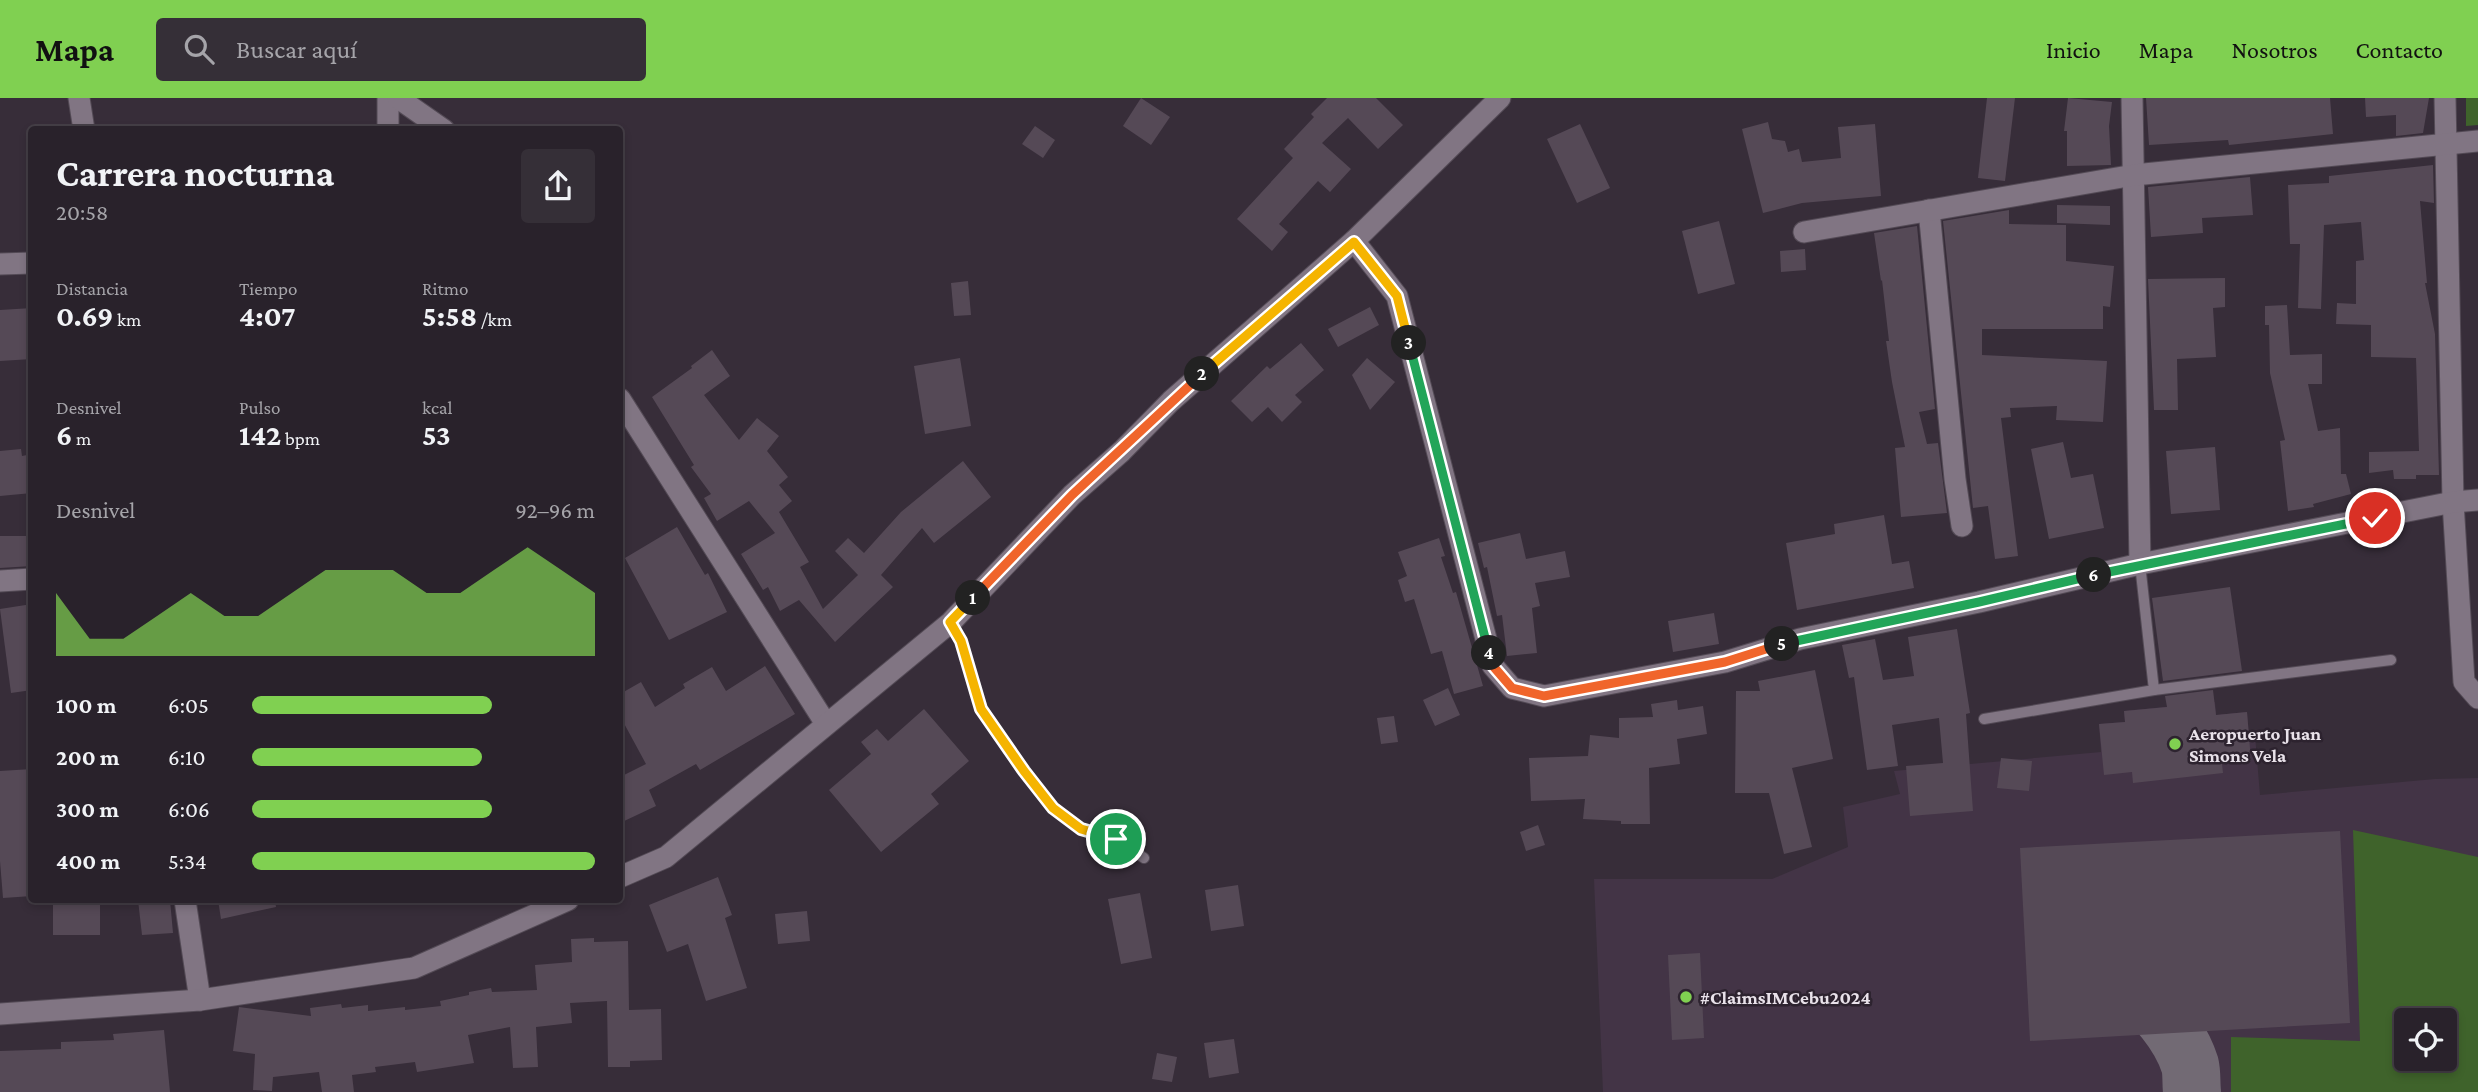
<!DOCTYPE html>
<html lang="es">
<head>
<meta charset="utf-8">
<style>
	:root { --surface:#29222b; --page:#352f37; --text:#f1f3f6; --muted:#a5a4a9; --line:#453f47; --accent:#80d051 }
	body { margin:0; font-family:"Crimson Pro",serif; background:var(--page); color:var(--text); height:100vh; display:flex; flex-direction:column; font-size:26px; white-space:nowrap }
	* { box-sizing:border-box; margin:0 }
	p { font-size:23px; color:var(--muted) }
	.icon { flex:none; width:38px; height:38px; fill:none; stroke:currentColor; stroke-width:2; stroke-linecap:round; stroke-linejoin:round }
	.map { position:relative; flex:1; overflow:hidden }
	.sheet { position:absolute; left:28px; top:28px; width:595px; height:777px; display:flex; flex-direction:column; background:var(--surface); border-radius:7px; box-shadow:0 4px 10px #0003,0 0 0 2px var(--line) }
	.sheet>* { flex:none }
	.tools { position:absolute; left:2394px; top:910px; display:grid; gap:14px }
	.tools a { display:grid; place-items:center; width:63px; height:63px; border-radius:7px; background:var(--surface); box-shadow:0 4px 10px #0003,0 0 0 2px var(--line); font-size:35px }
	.pin { position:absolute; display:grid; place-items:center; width:60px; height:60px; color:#fff; margin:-30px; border:4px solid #fff; border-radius:50%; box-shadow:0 2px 7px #0007 }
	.km { position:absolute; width:35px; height:35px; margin:-18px; border-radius:50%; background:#222; color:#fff; font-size:19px; line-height:35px; text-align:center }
	.round { display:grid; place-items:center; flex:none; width:74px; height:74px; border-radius:7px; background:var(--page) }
	.overview { display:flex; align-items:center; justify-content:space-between; height:119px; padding:0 28px }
	h1 { font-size:38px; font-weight:700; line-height:52px }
	.stats { display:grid; grid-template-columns:repeat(3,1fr); gap:10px; height:119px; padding:7px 28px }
	.stats div { display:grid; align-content:center }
	.stats b { font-size:30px; font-weight:700 }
	.stats small { font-size:19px; font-weight:400 }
	.stats p { font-size:19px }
	.chart { height:196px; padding:14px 28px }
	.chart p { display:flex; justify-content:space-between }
	.chart svg { width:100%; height:126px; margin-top:7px; fill:var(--accent); opacity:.7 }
	ul { padding:0 28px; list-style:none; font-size:23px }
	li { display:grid; grid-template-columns:112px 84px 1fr; align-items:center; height:52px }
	li i { height:18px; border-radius:9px; background:var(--accent) }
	header { display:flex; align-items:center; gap:42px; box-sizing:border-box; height:98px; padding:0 35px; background:var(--accent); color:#111 }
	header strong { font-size:33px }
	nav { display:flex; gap:38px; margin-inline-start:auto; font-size:24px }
	.search { width:490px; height:63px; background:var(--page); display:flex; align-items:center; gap:18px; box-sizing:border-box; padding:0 24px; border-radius:7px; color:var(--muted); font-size:26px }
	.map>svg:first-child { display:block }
	.built { fill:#433446; fill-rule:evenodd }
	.green { fill:#3f632b; fill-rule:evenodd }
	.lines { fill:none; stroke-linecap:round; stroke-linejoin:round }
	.taxiway { stroke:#726a74; stroke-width:58 }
	.building { fill:#554956 }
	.service-casing { stroke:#534a55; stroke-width:12 }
	.minor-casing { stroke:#534a55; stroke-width:23 }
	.service { stroke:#817583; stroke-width:10 }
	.minor { stroke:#817583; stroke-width:21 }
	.split-1-casing { stroke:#fff; stroke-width:14 }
	.split-2-casing { stroke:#fff; stroke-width:14 }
	.split-3-casing { stroke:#fff; stroke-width:14 }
	.split-4-casing { stroke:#fff; stroke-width:14 }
	.split-5-casing { stroke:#fff; stroke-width:14 }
	.split-6-casing { stroke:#fff; stroke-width:14 }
	.split-7-casing { stroke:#fff; stroke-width:14 }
	.split-1 { stroke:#f5b400; stroke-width:9 }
	.split-2 { stroke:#f0652b; stroke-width:9 }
	.split-3 { stroke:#f5b400; stroke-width:9 }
	.split-4 { stroke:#22a559; stroke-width:9 }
	.split-5 { stroke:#f0652b; stroke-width:9 }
	.split-6 { stroke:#22a559; stroke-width:9 }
	.split-7 { stroke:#22a559; stroke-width:9 }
	.poi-dot { fill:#80d051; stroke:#2d232f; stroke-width:2.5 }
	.labels { text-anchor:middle; stroke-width:5; stroke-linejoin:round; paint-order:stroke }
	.poi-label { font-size:19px; font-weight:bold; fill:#e9e2ea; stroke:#2d232f; text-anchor:start }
</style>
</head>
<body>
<header>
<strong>Mapa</strong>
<div class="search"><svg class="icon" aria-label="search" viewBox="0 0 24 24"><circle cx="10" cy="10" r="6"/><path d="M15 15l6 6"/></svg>Buscar aquí</div>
<nav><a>Inicio</a><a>Mapa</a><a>Nosotros</a><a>Contacto</a></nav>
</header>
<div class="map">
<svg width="2478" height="994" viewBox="0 0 2478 994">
	<rect width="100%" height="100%" fill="#372d39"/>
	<path class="built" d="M2215 604 2216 617 2247 614 2249 637H2255L2260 697 2435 681 2478 680V994H1603L1594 781H1772L1848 749 1843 709 1900 696 1894 673 2101 654 2099 626 2125 624 2124 613ZM2406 922H2445V961H2406Z"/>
	<g class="green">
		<polygon points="2466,0 2478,0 2478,27 2466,28"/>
		<path d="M2353 732 2478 759V994H2231V939L2360 943ZM2406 922H2445V961H2406Z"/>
	</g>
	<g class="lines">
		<path class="taxiway" d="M2120 875C2147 902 2178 929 2190 967 2192 975 2191 985 2192 994"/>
	</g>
	<g class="building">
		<polygon points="1141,0 1170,19 1151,47 1123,28"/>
		<polygon points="1327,0 1376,0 1403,27 1378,51 1348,20 1322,45 1351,71 1330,94 1318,83 1279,126 1288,134 1272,153 1237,121 1293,60 1284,51 1314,19 1311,16"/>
		<polygon points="1987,0 2015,0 2005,83 1978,80"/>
		<polygon points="2068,0 2112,4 2109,28 2111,67 2067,68 2067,33 2064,33"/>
		<polygon points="2146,0 2330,0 2333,36 2229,47 2228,42 2149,47"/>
		<polygon points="2365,0 2429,0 2423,35 2396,38 2396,17 2366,19"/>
		<polygon points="1768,24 1772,41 1785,43 1788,54 1799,51 1802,64 1841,60 1838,29 1875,26 1881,98 1802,105 1763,115 1742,31"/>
		<polygon points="1580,26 1610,90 1577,105 1547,41"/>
		<polygon points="1035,28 1055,42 1043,60 1022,46"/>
		<polygon points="2433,67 2434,105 2420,103 2427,185 2425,185 2435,236 2439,377 2416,377 2416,381 2394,381 2393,372 2369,375 2369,354 2419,353 2416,260 2371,259 2371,227 2336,226 2337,205 2356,206 2356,163 2364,162 2361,124 2324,127 2321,211 2298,210 2300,146 2290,146 2288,87 2329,85 2329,78"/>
		<polygon points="2250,79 2253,117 2202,120 2203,135 2151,139 2148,89"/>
		<polygon points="2057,107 2110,108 2110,127 2057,125"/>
		<polygon points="2009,112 2009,126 2066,127 2066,163 2114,168 2110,209 2103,208 2103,231 1982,231 1982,257 2107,263 2103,324 2056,322 2057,308 2010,310 2011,319 2001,320 2018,458 1995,461 1988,408 1973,410 1943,123"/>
		<polygon points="1719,123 1735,186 1698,196 1682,133"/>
		<polygon points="1917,128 1935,311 1919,314 1927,346 1938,345 1947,415 1901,419 1895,350 1905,349 1892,284 1886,243 1889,243 1882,182 1881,183 1874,135"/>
		<polygon points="1805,151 1806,172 1781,174 1780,153"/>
		<polygon points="2225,180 2225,209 2213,210 2216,259 2177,261 2178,312 2154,312 2148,181"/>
		<polygon points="968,183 971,217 954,218 951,185"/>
		<polygon points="2287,207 2290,257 2322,256 2322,286 2308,286 2318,333 2340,330 2341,376 2346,376 2351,396 2313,406 2314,409 2288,413 2280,343 2285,342 2270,275 2269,227 2265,227 2265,208"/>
		<polygon points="1370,209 1379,227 1338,249 1328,231"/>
		<polygon points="32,210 32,261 0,263 0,212"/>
		<polygon points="1301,245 1324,272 1295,297 1302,304 1282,324 1268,309 1252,324 1231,303 1267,268 1270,271"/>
		<polygon points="712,252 730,278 704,297 739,342 757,320 779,338 767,353 788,379 779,387 792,403 779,414 809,464 800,469 823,511 858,477 835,453 848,440 864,455 901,414 963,363 991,399 934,445 922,430 881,477 893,489 835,544 799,502 780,513 768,489 763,492 741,456 775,435 749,403 717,423 704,400 711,396 691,369 694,367 652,299 692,270 691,268"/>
		<polygon points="960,260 971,328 925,336 914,268"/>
		<polygon points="1367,260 1395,284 1370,312 1352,277"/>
		<polygon points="2063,344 2071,380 2093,376 2104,430 2049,441 2031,351"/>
		<polygon points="2215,349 2220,412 2171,416 2166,353"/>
		<polygon points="21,351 22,358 32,356 32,395 0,398 0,353"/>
		<polygon points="1884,417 1892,466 1909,463 1914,490 1797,512 1786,445 1835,436 1834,426"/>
		<polygon points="677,429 705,477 708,475 727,514 669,542 625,460"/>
		<polygon points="1520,435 1526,461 1565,453 1570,479 1535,485 1540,508 1532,510 1537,555 1507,558 1502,517 1497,518 1487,469 1484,470 1478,445"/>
		<polygon points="0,438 32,438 32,468 0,470"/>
		<polygon points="1439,440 1445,458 1441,459 1453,495 1456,494 1483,588 1454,596 1442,553 1431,556 1414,501 1405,504 1398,482 1407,478 1398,454"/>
		<polygon points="2230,489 2242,573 2163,583 2152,500"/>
		<polygon points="32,506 32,592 11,595 0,511"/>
		<polygon points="1714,515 1719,546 1673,554 1668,523"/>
		<polygon points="1957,531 1970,615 1966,616 1973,713 1910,718 1906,668 1943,665 1939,620 1892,627 1898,668 1867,672 1854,579 1849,580 1842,547 1875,541 1883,582 1914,578 1908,539"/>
		<polygon points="765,568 795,616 700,672 696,666 649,692 656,708 620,725 620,679 646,666 620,618 620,596 641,584 655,609 685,590 683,586 712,569 726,593"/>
		<polygon points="1815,572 1833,661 1792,670 1812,749 1784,756 1769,695 1735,695 1736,593 1760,593 1758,583"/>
		<polygon points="1448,590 1460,617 1435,628 1423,602"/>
		<polygon points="2213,592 2216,617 2247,614 2251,663 2222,666 2223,675 2133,685 2132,674 2104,677 2099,626 2125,624 2124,613 2167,609 2165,598"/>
		<polygon points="1677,602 1678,612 1703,608 1707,636 1677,641 1680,666 1649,670 1650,726 1621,726 1621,723 1583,721 1585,701 1531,703 1529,660 1588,658 1590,637 1619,640 1619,620 1653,619 1651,606"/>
		<polygon points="924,611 969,663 931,696 939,706 881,754 829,692 871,656 861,644 877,631 888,643"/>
		<polygon points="1394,618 1398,644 1381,646 1377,620"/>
		<polygon points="2001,660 2032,663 2029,693 1997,690"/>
		<polygon points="32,671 32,798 3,800 0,763 0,673"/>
		<polygon points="1538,727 1545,747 1526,753 1520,734"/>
		<polygon points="2340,733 2350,925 2030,943 2020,750"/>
		<polygon points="718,779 732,817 725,820 747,890 706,903 688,846 667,854 649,807"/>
		<polygon points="1238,787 1244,828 1211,833 1205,792"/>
		<polygon points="1140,795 1152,860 1121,866 1108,801"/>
		<rect x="53" y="802" width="47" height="35"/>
		<polygon points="138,802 170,802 173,835 142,837"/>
		<polygon points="218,802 275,802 276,809 221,821"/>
		<polygon points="807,813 810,843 778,846 775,816"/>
		<polygon points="594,840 594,844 628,843 629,912 661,911 662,962 630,963 630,969 608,969 607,903 570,905 572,925 536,929 538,969 513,970 510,929 468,937 474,965 417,974 415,964 375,969 376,974 352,977 354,994 322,994 319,974 273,979 272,993 253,992 255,956 233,953 239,909 311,918 310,910 341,906 342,910 368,907 368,913 405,909 405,912 441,908 440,903 469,897 469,894 491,890 492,894 537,892 535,867 572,864 571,841"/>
		<polygon points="1700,855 1704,940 1672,942 1668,857"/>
		<polygon points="164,932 170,994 0,994 0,953 61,951 61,944 114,942 113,936"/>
		<polygon points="1234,941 1239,975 1209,980 1204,945"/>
		<polygon points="1157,955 1177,959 1172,984 1152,981"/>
	</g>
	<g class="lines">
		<defs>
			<g id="service">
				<polyline points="951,524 961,543 981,611 1024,673 1053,710 1081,731 1116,741 1144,760"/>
				<polyline points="2154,592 2391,562"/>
				<polyline points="1984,621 2154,592 2140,466"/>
			</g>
			<g id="minor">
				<polyline points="79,0 84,32"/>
				<polyline points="388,0 388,32"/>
				<polyline points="398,0 444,32"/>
				<polyline points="2132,0 2140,466"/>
				<polyline points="2445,0 2453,404 2464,584 2478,600"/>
				<polyline points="1929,112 1955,381 1962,428"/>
				<polyline points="1804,134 2134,77 2478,43"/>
				<polyline points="1354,143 1397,198 1493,568 1512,590 1544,598 1725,564 1800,541 1979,504 2140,466 2453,404 2478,402"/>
				<polyline points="0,166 32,165"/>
				<polyline points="620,301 826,626"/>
				<polyline points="0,483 32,481"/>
				<polyline points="620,779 666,759 951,524 1072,397 1122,353 1171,303 1354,143 1500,0"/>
				<polyline points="185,802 200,902"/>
				<polyline points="0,916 200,902 414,870 568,802"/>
			</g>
		</defs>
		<use href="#service" class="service-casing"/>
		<use href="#minor" class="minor-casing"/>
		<use href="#service" class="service"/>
		<use href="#minor" class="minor"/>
	</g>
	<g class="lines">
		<defs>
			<polyline id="split-1" points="973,500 950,524 961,543 981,611 1024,673 1053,710 1081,731 1116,741"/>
			<polyline id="split-2" points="973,500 1072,397 1202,276"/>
			<polyline id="split-3" points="1202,276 1354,144 1397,198 1409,245"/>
			<polyline id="split-4" points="1409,245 1489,555"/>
			<polyline id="split-5" points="1489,555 1493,568 1512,590 1544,598 1725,564 1782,546"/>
			<polyline id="split-6" points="1782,546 1979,504 2094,477"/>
			<polyline id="split-7" points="2094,477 2375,420"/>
		</defs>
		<use href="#split-1" class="split-1-casing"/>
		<use href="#split-2" class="split-2-casing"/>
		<use href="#split-3" class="split-3-casing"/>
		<use href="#split-4" class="split-4-casing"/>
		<use href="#split-5" class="split-5-casing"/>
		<use href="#split-6" class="split-6-casing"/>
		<use href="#split-7" class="split-7-casing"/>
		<use href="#split-1" class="split-1"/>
		<use href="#split-2" class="split-2"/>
		<use href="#split-3" class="split-3"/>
		<use href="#split-4" class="split-4"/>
		<use href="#split-5" class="split-5"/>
		<use href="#split-6" class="split-6"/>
		<use href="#split-7" class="split-7"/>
	</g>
	<g class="poi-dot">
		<circle cx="2175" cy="646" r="7"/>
		<circle cx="1686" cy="899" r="7"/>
	</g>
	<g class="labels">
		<g class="poi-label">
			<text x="2189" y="642">Aeropuerto Juan<tspan x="2189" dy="22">Simons Vela</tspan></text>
			<text x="1700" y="906">#ClaimsIMCebu2024</text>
		</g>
	</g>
</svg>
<div class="tools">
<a><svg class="icon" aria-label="locate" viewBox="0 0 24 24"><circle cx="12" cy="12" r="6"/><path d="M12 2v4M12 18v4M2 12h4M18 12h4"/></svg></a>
</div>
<div class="pin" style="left:1116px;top:741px;background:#1e9e55"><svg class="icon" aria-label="arrive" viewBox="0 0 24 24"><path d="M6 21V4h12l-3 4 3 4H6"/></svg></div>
<div class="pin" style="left:2375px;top:420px;background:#d93025"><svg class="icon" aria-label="check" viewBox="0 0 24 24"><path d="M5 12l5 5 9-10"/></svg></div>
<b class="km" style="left:973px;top:500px">1</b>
<b class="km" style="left:1202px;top:276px">2</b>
<b class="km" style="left:1409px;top:245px">3</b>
<b class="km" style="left:1489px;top:555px">4</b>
<b class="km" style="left:1782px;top:546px">5</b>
<b class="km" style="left:2094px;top:477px">6</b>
<section class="sheet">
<div class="overview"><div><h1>Carrera nocturna</h1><p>20:58</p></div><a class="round"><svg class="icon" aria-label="share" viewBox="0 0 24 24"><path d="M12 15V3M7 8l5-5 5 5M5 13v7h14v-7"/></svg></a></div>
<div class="stats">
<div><p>Distancia</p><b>0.69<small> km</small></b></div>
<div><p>Tiempo</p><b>4:07</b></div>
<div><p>Ritmo</p><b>5:58<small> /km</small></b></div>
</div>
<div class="stats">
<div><p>Desnivel</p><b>6<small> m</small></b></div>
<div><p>Pulso</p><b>142<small> bpm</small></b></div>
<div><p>kcal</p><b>53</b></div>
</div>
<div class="chart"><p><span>Desnivel</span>92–96 m</p>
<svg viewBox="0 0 160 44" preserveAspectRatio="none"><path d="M0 44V22L10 38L20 38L30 30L40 22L50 30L60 30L70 22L80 14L90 14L100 14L110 22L120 22L130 14L140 6L150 14L160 22V44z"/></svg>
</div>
<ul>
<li><b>100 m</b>6:05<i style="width:70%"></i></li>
<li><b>200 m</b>6:10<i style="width:67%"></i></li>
<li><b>300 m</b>6:06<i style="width:70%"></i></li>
<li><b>400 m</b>5:34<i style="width:100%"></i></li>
</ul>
</section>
</div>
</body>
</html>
